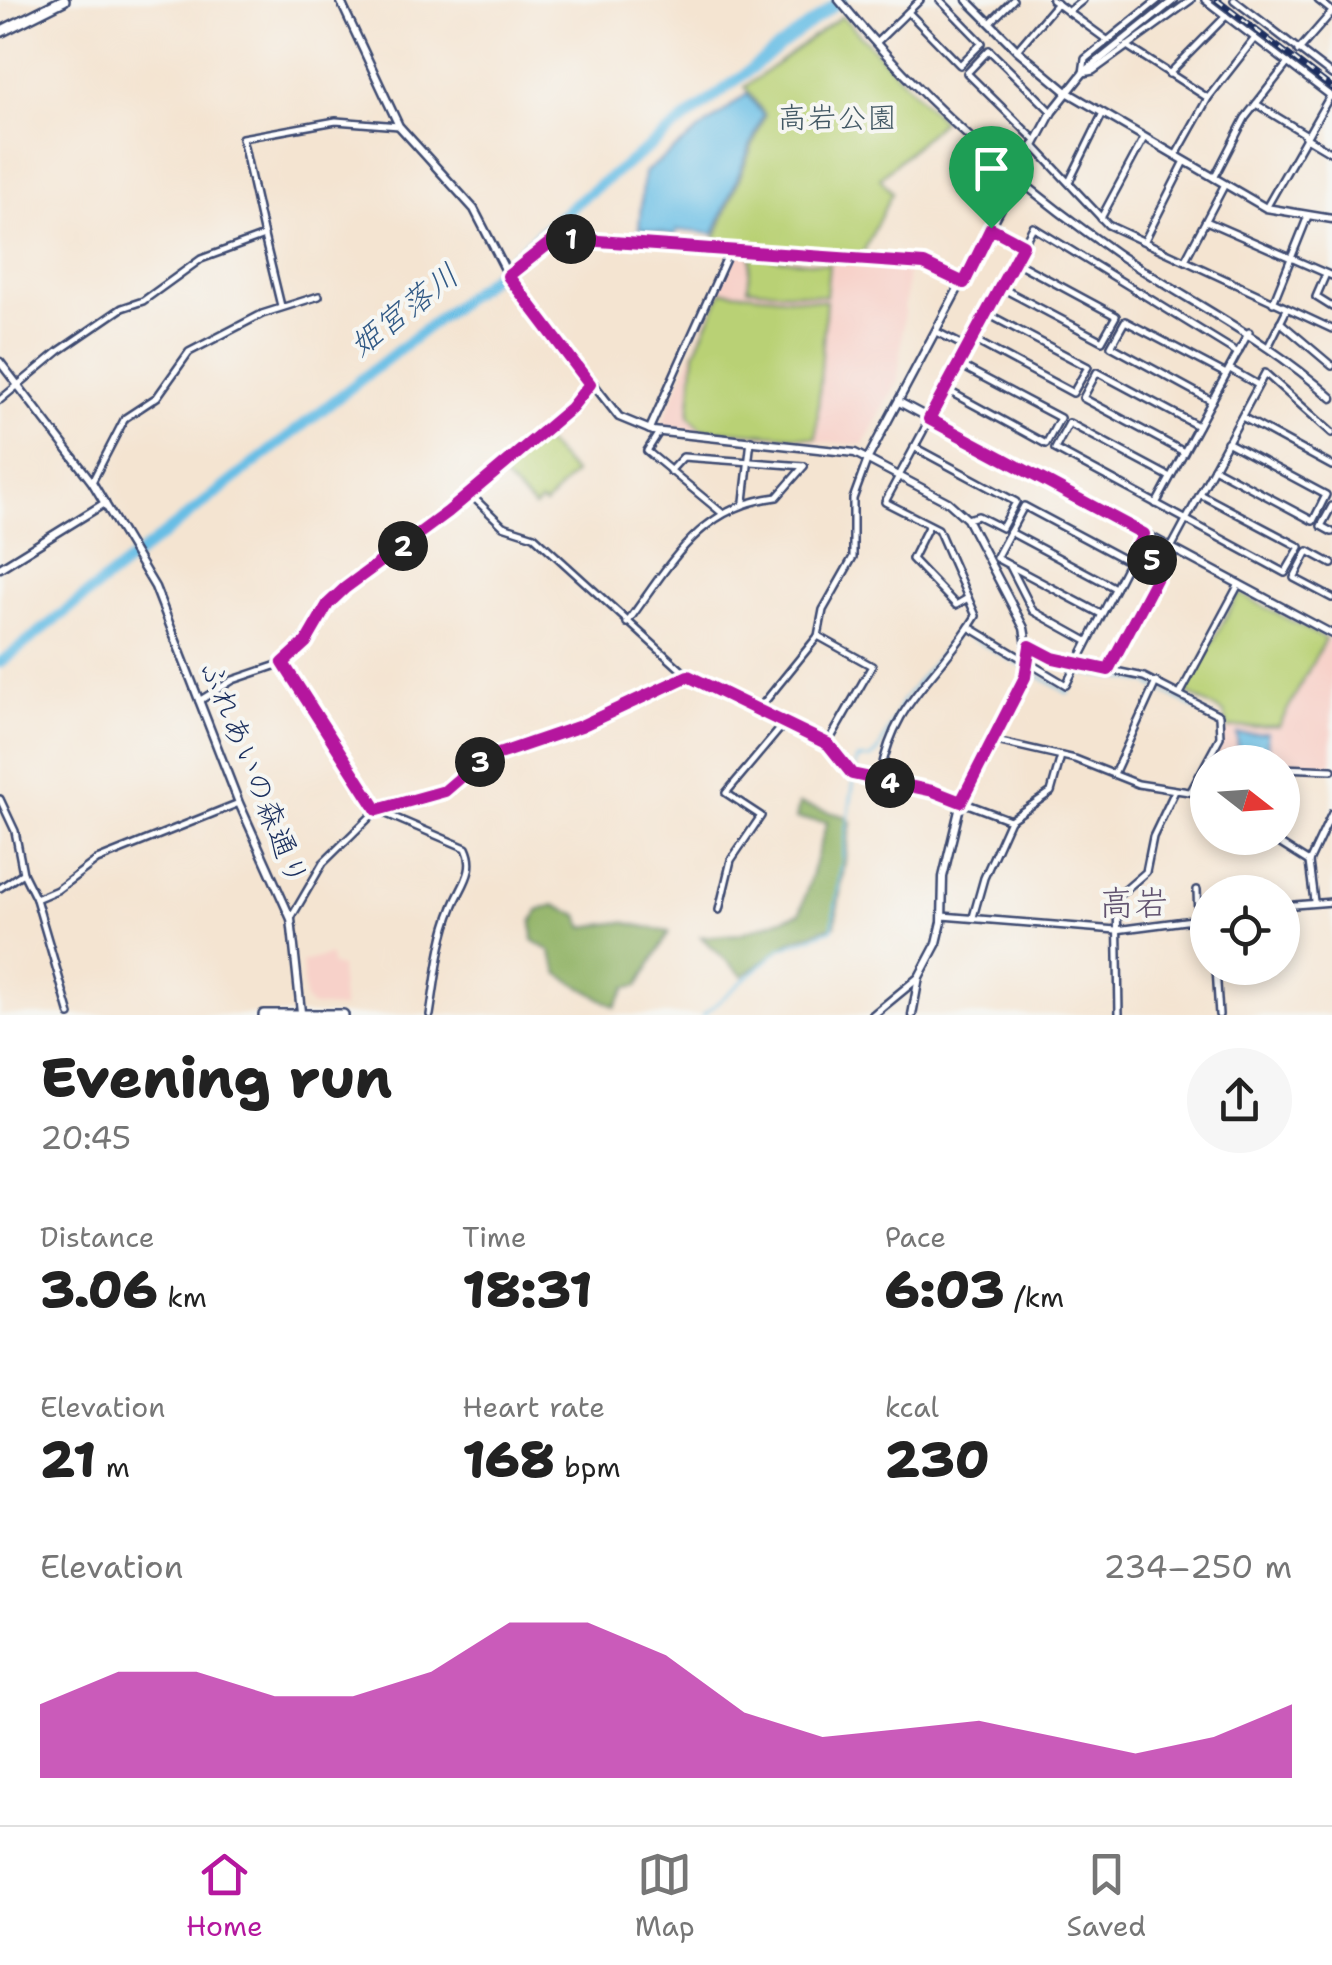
<!DOCTYPE html>
<html lang="en">
<head>
<meta charset="utf-8">
<style>
	:root { --surface:#fff; --page:#f6f6f6; --text:#222; --muted:#767676; --line:#e0e0e0; --accent:#b5179e }
	body { margin:0; font-family:"Shantell Sans","Klee One",sans-serif; background:var(--page); color:var(--text); height:100vh; display:flex; flex-direction:column; font-size:38px; white-space:nowrap }
	* { box-sizing:border-box; margin:0 }
	p { font-size:32px; color:var(--muted) }
	.icon { flex:none; width:55px; height:55px; fill:none; stroke:currentColor; stroke-width:2; stroke-linecap:round; stroke-linejoin:round }
	.map { position:relative; height:1015px; overflow:hidden }
	.side { display:flex; flex-direction:column; background:var(--surface); flex:1 }
	.side>* { flex:none }
	.needle { width:65px; rotate:107deg }
	.buttons { position:absolute; left:1190px; top:745px; display:grid; gap:20px }
	.buttons a { display:grid; place-items:center; width:110px; height:110px; border-radius:50%; background:var(--surface); box-shadow:0 5px 15px #0003; font-size:50px }
	.pin { position:absolute; display:grid; place-items:center; width:85px; height:85px; color:#fff; margin:-102px -42px; border-radius:50% 50% 50% 0; rotate:-45deg; box-shadow:0 0 10px #0007 }
	.pin .icon { rotate:45deg }
	.km { position:absolute; width:50px; height:50px; margin:-25px; border-radius:50%; background:#222; color:#fff; font-size:28px; line-height:50px; text-align:center }
	.round { display:grid; place-items:center; flex:none; width:105px; height:105px; border-radius:52px; background:var(--page) }
	.headline { display:flex; align-items:center; justify-content:space-between; height:170px; padding:0 40px }
	h1 { font-size:55px; font-weight:800; line-height:75px }
	.figures { display:grid; grid-template-columns:repeat(3,1fr); gap:15px; height:170px; padding:10px 40px }
	.figures div { display:grid; align-content:center }
	.figures b { font-size:50px; font-weight:800 }
	.figures small { font-size:28px; font-weight:400 }
	.figures p { font-size:28px }
	.chart { height:280px; padding:20px 40px }
	.chart p { display:flex; justify-content:space-between }
	.chart svg { width:100%; height:180px; margin-top:10px; fill:var(--accent); opacity:.7 }
	.tabs { display:flex; justify-content:space-around; align-items:center; height:140px; border-top:2px solid var(--line); background:var(--surface); font-size:28px; color:var(--muted) }
	.tabs a { display:grid; justify-items:center; gap:5px }
	.tabs .selected { color:var(--accent) }
	.map>svg:first-child { display:block }
	.built { fill:#f7d1c9 }
	.green { fill:#b9d175; stroke:#6a806a; stroke-width:2.5 }
	.forest { fill:#92b366; stroke:#567162; stroke-width:2.5 }
	.water { fill:#68bee5; stroke:#4276a2; stroke-width:2.5 }
	.lines { fill:none; stroke-linecap:round; stroke-linejoin:round }
	.stream { stroke:#68bee5; stroke-width:2.5 }
	.river { stroke:#68bee5; stroke-width:11 }
	.minor-casing { stroke:#3c4a6f; stroke-width:10 }
	.tertiary-casing { stroke:#3c4a6f; stroke-width:11 }
	.primary-casing { stroke:#3c4a6f; stroke-width:14 }
	.minor { stroke:#fff; stroke-width:5 }
	.tertiary { stroke:#fff; stroke-width:6 }
	.primary { stroke:#fff; stroke-width:9 }
	.rail-casing { stroke:#1b2f5e; stroke-width:6 }
	.rail { stroke:#f6f6f2; stroke-width:2.5; stroke-dasharray:8; stroke-linecap:butt }
	.route-casing { stroke:#fff; stroke-width:20 }
	.route { stroke:#b5179e; stroke-width:12 }
	.labels { text-anchor:middle; stroke-width:8; stroke-linejoin:round; paint-order:stroke }
	.park-label { font-size:30px; fill:#425864; stroke:#f6f6f2 }
	.street-label { font-size:30px; fill:#1b2f5e; stroke:#f6f6f2 }
	.water-label { font-size:32px; font-style:italic; fill:#325a86; stroke:#f6f6f2 }
	.quarter-label { font-size:35px; fill:#625470; stroke:#f6f6f2 }
</style>
</head>
<body>
<div class="map">
<svg width="1332" height="1015" viewBox="0 0 1332 1015">
	<rect width="100%" height="100%" fill="#f6f6f2"/>
	<filter id="ink" filterUnits="userSpaceOnUse"><feTurbulence type="fractalNoise" baseFrequency=".01" numOctaves="2"/><feDisplacementMap in="SourceGraphic" scale="20" xChannelSelector="R" yChannelSelector="G"/><feConvolveMatrix kernelMatrix="1 2 1 2 8 2 1 2 1" color-interpolation-filters="sRGB"/></filter>
	<filter id="wash" filterUnits="userSpaceOnUse"><feTurbulence type="fractalNoise" baseFrequency=".0048" numOctaves="4" result="noise"/><feDisplacementMap in="SourceGraphic" scale="40" xChannelSelector="R" yChannelSelector="G"/><feGaussianBlur stdDeviation="2.25" result="paint"/><feColorMatrix in="noise" values="0 0 0 0 0 0 0 0 0 0 0 0 0 0 0 0 0 1.4 0 .05"/><feComposite in="paint" operator="in"/></filter>
	<g filter="url(#wash)">
		<rect width="100%" height="100%" fill="#f4e4d1"/>
		<g class="built">
			<polygon points="735,253 908,267 898,381 863,445 660,428"/>
			<polygon points="1239,592 1332,642 1332,765 1291,766 1215,754 1228,728 1224,714 1184,691"/>
			<polygon points="330,955 332,966 340,967 342,1008 310,1006 305,999 302,962"/>
		</g>
		<g class="green">
			<polygon points="842,16 942,121 880,178 892,193 862,255 713,244 765,115 745,87"/>
			<polygon points="751,256 829,264 826,296 748,288"/>
			<polygon points="722,291 826,301 816,438 701,429 689,416 695,352"/>
			<polygon points="538,436 574,473 545,505 541,502 535,508 496,471"/>
			<polygon points="1239,593 1325,639 1279,726 1228,728 1224,713 1185,692"/>
		</g>
		<g class="forest">
			<polygon points="799,804 844,816 851,822 835,925 793,940 743,976 701,937 739,934 800,913 827,822 796,819"/>
			<polygon points="554,905 579,916 583,927 623,922 669,932 638,986 626,988 615,1007 559,974 550,951 533,940 532,922 538,911"/>
		</g>
		<g class="water">
			<polygon points="747,94 763,115 714,234 677,230 675,235 639,228 644,173"/>
			<polygon points="1267,733 1268,754 1238,755 1237,734"/>
		</g>
		<g class="lines">
			<g class="stream">
				<polyline points="1031,671 1068,693 1077,672 1146,682 1214,719"/>
				<polyline points="703,1015 780,949 832,929 857,759 871,758 878,752 903,700 959,631 1024,667"/>
			</g>
			<polyline class="river" points="0,663 489,279 576,203 841,0"/>
		</g>
	</g>
	<g filter="url(#ink)">
		<g class="lines">
			<defs>
				<g id="minor">
					<polyline points="1052,0 1107,40"/>
					<polyline points="1158,0 1085,59 1083,73 1093,71 1191,0"/>
					<polyline points="1205,0 1332,97"/>
					<polyline points="1234,0 1332,75"/>
					<polyline points="1318,0 1332,11"/>
					<polyline points="908,12 960,65 982,43 940,0"/>
					<polyline points="1068,12 1083,0"/>
					<polyline points="990,23 1013,0"/>
					<polyline points="876,43 920,0"/>
					<polyline points="1127,46 1208,98"/>
					<polyline points="1017,50 1057,3"/>
					<polyline points="1298,51 1332,12"/>
					<polyline points="1169,74 1226,16"/>
					<polyline points="1256,104 1307,135"/>
					<polyline points="1305,137 1332,153"/>
					<polyline points="1035,140 967,73 989,50 1052,112"/>
					<polyline points="1033,145 1108,225 1332,329"/>
					<polyline points="1176,155 1208,98 1255,38"/>
					<polyline points="1214,178 1245,118 1288,63"/>
					<polyline points="1069,182 1103,113"/>
					<polyline points="1266,208 1330,96"/>
					<polyline points="1101,218 1144,138"/>
					<polyline points="1206,221 1332,276"/>
					<polyline points="991,228 1023,245"/>
					<polyline points="264,236 281,306"/>
					<polyline points="1145,240 1185,161"/>
					<polyline points="1185,260 1225,184"/>
					<polyline points="1326,274 1316,297 1332,307"/>
					<polyline points="508,275 556,238 924,264 962,282"/>
					<polyline points="1000,287 1102,341 1116,316 1014,261"/>
					<polyline points="1273,303 1308,216"/>
					<polyline points="1280,322 1332,366"/>
					<polyline points="937,332 968,348"/>
					<polyline points="972,339 1073,393 1088,367 986,313"/>
					<polyline points="1269,345 1287,309"/>
					<polyline points="1230,369 1258,385"/>
					<polyline points="945,389 1046,444 1060,418 960,365"/>
					<polyline points="0,400 59,351 122,308 143,301 201,259 264,236 242,138 336,121 399,126"/>
					<polyline points="1212,401 1111,346 1125,321 1226,374"/>
					<polyline points="1242,417 1332,466"/>
					<polyline points="649,430 730,250"/>
					<polyline points="659,432 647,451 722,513"/>
					<polyline points="914,447 1016,502 1002,528 978,516 967,519"/>
					<polyline points="1184,452 1083,398 1097,372 1198,426"/>
					<polyline points="1214,468 1313,521 1326,495 1227,442"/>
					<polyline points="670,471 683,457 804,466"/>
					<polyline points="1170,477 1069,423 1055,449 1285,573 1300,547 1200,494"/>
					<polyline points="92,482 125,418 157,397 189,352 262,314 319,296"/>
					<polyline points="469,493 503,526 534,536 688,676 828,743 853,774 933,791 1010,820"/>
					<polyline points="744,501 751,440"/>
					<polyline points="1156,504 1249,332"/>
					<polyline points="1332,506 1321,526 1332,532"/>
					<polyline points="929,525 912,559 956,605 968,598"/>
					<polyline points="1010,532 1115,588"/>
					<polyline points="1143,534 1066,685 969,627 976,616 938,529 885,502 1033,227 1238,353"/>
					<polyline points="1171,548 1265,373 1332,433"/>
					<polyline points="1332,564 1308,551 1294,578 1332,598"/>
					<polyline points="1010,566 1033,611 1087,641"/>
					<polyline points="1101,614 996,558 1024,506 1129,562"/>
					<path d="M627 623C670 565 699 506 777 497L804 466"/>
					<polyline points="818,636 872,666 828,743"/>
					<polyline points="1030,645 1053,658 1144,677 1219,715 1220,737 1191,791"/>
					<path d="M283 663 377 810 466 848C477 871 461 886 453 907 439 941 436 979 430 1015"/>
					<polyline points="1108,670 1163,566 1135,550"/>
					<polyline points="1180,694 1239,584"/>
					<polyline points="199,701 233,680 283,663 345,588 447,512 571,407 590,384"/>
					<polyline points="758,710 818,636 823,610 853,557 853,499 868,458"/>
					<polyline points="992,740 1075,759 1138,784 1208,795"/>
					<polyline points="1208,760 1244,762"/>
					<polyline points="1282,768 1332,770"/>
					<polyline points="1114,774 1156,682"/>
					<path d="M879 781C893 703 928 687 969 627"/>
					<polyline points="0,799 15,831 23,873 36,899 70,1015"/>
					<polyline points="1271,838 1309,862"/>
					<polyline points="0,888 23,873"/>
					<polyline points="1197,890 1198,919"/>
					<polyline points="36,899 57,890 97,860 239,803"/>
					<polyline points="1314,901 1309,862 1332,813"/>
					<polyline points="1282,906 1332,902"/>
					<polyline points="719,910 731,860 761,816 726,793 784,724"/>
					<polyline points="942,916 1116,930 1208,918"/>
					<polyline points="973,917 984,878 1010,820 1051,792 1061,756"/>
					<polyline points="291,918 323,863 377,810 445,791 481,761 581,726 688,676"/>
					<polyline points="1216,968 1219,1015"/>
					<polyline points="1119,1015 1117,897 1146,872 1153,837 1175,791"/>
				</g>
				<g id="tertiary">
					<polyline points="340,0 399,126 474,209 508,275 619,417 653,431 855,453 948,502 967,519 1024,628 1030,662 961,802 943,877 942,922 937,943 919,977 912,1015"/>
					<path d="M839 0C917 96 1014 182 1116 253 1189 302 1266 338 1332 398"/>
					<polyline points="967,0 1017,50 1067,92 1266,208 1332,219"/>
					<polyline points="0,362 92,482 155,587 239,803 291,919 301,1012"/>
					<polyline points="899,402 1332,634"/>
					<polyline points="868,458 1052,112 1083,73 1174,0"/>
					<polyline points="0,568 105,503"/>
					<polyline points="873,1015 918,978"/>
				</g>
				<g id="primary">
					<polyline points="0,32 64,0"/>
					<polyline points="264,1015 343,1015"/>
				</g>
			</defs>
			<use href="#minor" class="minor-casing"/>
			<use href="#tertiary" class="tertiary-casing"/>
			<use href="#primary" class="primary-casing"/>
			<use href="#minor" class="minor"/>
			<use href="#tertiary" class="tertiary"/>
			<use href="#primary" class="primary"/>
			<defs>
				<polyline id="rail" points="1217,0 1332,88"/>
			</defs>
			<use href="#rail" class="rail-casing"/>
			<use href="#rail" class="rail"/>
		</g>
	</g>
	<g class="lines" filter="url(#ink)">
		<defs>
			<polygon id="route" points="991,228 1023,245 929,419 1144,534 1135,550 1163,566 1108,670 1053,658 1030,646 1025,677 961,802 933,791 852,774 828,744 688,676 581,726 481,760 445,791 377,810 283,663 306,642 328,604 345,588 448,512 571,408 590,384 508,276 556,238 924,264 964,283"/>
		</defs>
		<use href="#route" class="route-casing"/>
		<use href="#route" class="route"/>
	</g>
	<g class="labels">
		<g class="park-label">
			<text x="837" y="128">高岩公園</text>
		</g>
		<g class="street-label">
			<text transform="translate(254 773) rotate(68)" y="10">ふれあいの森通り</text>
		</g>
		<g class="water-label">
			<text transform="translate(404 310) rotate(-38)" y="11">姫宮落川</text>
		</g>
		<g class="quarter-label">
			<text x="1134" y="915">高岩</text>
		</g>
	</g>
</svg>
<div class="buttons">
<a><svg class="needle" viewBox="-14 -14 28 28"><path d="M0-13l5 13h-10z" fill="#e53935"/><path d="M0 13l5-13h-10z" fill="#767676"/></svg></a>
<a><svg class="icon" aria-label="locate" viewBox="0 0 24 24"><circle cx="12" cy="12" r="6"/><path d="M12 2v4M12 18v4M2 12h4M18 12h4"/></svg></a>
</div>
<div class="pin" style="left:991px;top:228px;background:#1e9e55"><svg class="icon" aria-label="arrive" viewBox="0 0 24 24"><path d="M6 21V4h12l-3 4 3 4H6"/></svg></div>
<b class="km" style="left:571px;top:239px">1</b>
<b class="km" style="left:403px;top:546px">2</b>
<b class="km" style="left:480px;top:762px">3</b>
<b class="km" style="left:890px;top:783px">4</b>
<b class="km" style="left:1152px;top:560px">5</b>
</div>
<section class="side">
<div class="headline"><div><h1>Evening run</h1><p>20:45</p></div><a class="round"><svg class="icon" aria-label="share" viewBox="0 0 24 24"><path d="M12 15V3M7 8l5-5 5 5M5 13v7h14v-7"/></svg></a></div>
<div class="figures">
<div><p>Distance</p><b>3.06<small> km</small></b></div>
<div><p>Time</p><b>18:31</b></div>
<div><p>Pace</p><b>6:03<small> /km</small></b></div>
</div>
<div class="figures">
<div><p>Elevation</p><b>21<small> m</small></b></div>
<div><p>Heart rate</p><b>168<small> bpm</small></b></div>
<div><p>kcal</p><b>230</b></div>
</div>
<div class="chart"><p><span>Elevation</span>234–250 m</p>
<svg viewBox="0 0 160 44" preserveAspectRatio="none"><path d="M0 44V26L10 18L20 18L30 24L40 24L50 18L60 6L70 6L80 14L90 28L100 34L110 32L120 30L130 34L140 38L150 34L160 26V44z"/></svg>
</div>
</section>
<nav class="tabs">
<a class="selected"><svg class="icon" aria-label="home" viewBox="0 0 24 24"><path d="M3 11l9-7 9 7M6 9v11h12V9"/></svg>Home</a>
<a><svg class="icon" aria-label="map" viewBox="0 0 24 24"><path d="M3 6l6-2 6 2 6-2v14l-6 2-6-2-6 2zM9 4v14M15 6v14"/></svg>Map</a>
<a><svg class="icon" aria-label="saved" viewBox="0 0 24 24"><path d="M7 4h10v16l-5-4-5 4z"/></svg>Saved</a>
</nav>
</body>
</html>
